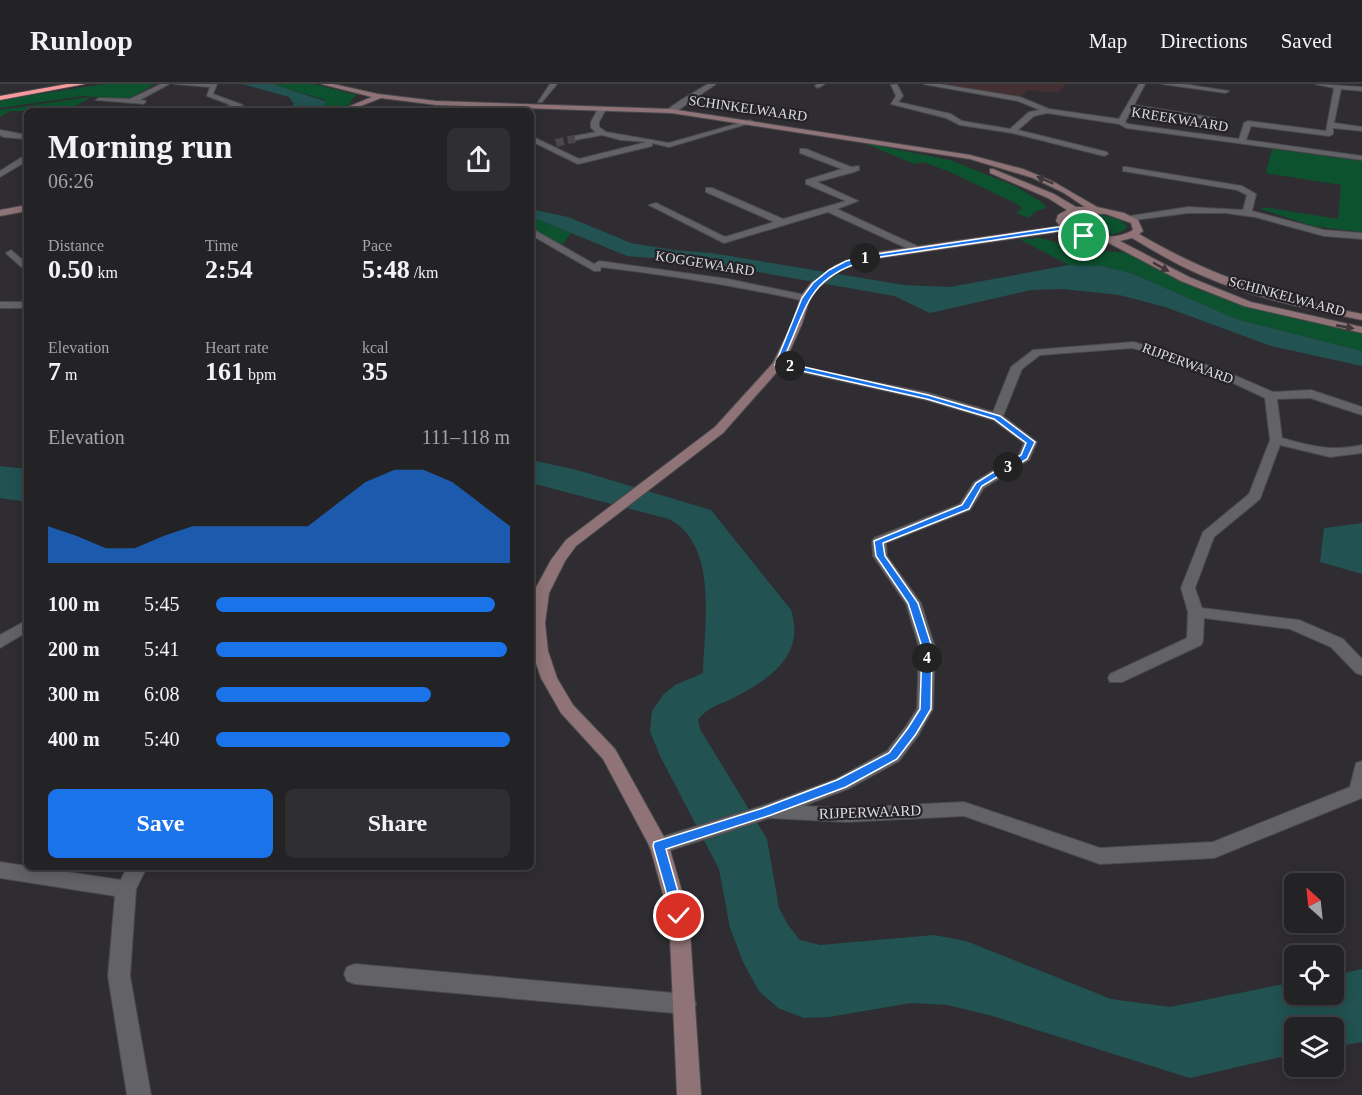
<!DOCTYPE html>
<html lang="en">
<head>
<meta charset="utf-8">
<style>
	:root { --surface:#232225; --page:#2f2f32; --text:#f1f3f6; --muted:#a3a4a7; --line:#403f42; --accent:#1a73e8 }
	body { margin:0; font-family:Georgia,serif; background:var(--page); color:var(--text); height:100vh; display:flex; flex-direction:column; font-size:22px; white-space:nowrap }
	* { box-sizing:border-box; margin:0 }
	p { font-size:20px; color:var(--muted) }
	.icon { flex:none; width:33px; height:33px; fill:none; stroke:currentColor; stroke-width:2; stroke-linecap:round; stroke-linejoin:round }
	.map { position:relative; flex:1; overflow:hidden }
	.panel { position:absolute; left:24px; top:24px; width:510px; height:762px; display:flex; flex-direction:column; background:var(--surface); border-radius:9px; box-shadow:0 3px 15px #0003,0 0 0 2px var(--line) }
	.panel>* { flex:none }
	.needle { width:39px; rotate:333deg }
	.tools { position:absolute; left:1284px; top:789px; display:grid; gap:12px }
	.tools a { display:grid; place-items:center; width:60px; height:60px; border-radius:9px; background:var(--surface); box-shadow:0 3px 15px #0003,0 0 0 2px var(--line); font-size:30px }
	.pin { position:absolute; display:grid; place-items:center; width:51px; height:51px; color:#fff; margin:-26px; border:3px solid #fff; border-radius:50%; box-shadow:0 2px 6px #0007 }
	.km { position:absolute; width:30px; height:30px; margin:-15px; border-radius:50%; background:#222; color:#fff; font-size:16px; line-height:30px; text-align:center }
	.round { display:grid; place-items:center; flex:none; width:63px; height:63px; border-radius:9px; background:var(--page) }
	.headline { display:flex; align-items:center; justify-content:space-between; height:102px; padding:0 24px }
	h1 { font-size:33px; font-weight:600; line-height:45px }
	.figures { display:grid; grid-template-columns:repeat(3,1fr); gap:9px; height:102px; padding:6px 24px }
	.figures div { display:grid; align-content:center }
	.figures b { font-size:26px; font-weight:600 }
	.figures small { font-size:16px; font-weight:400 }
	.figures p { font-size:16px }
	.chart { height:168px; padding:12px 24px }
	.chart p { display:flex; justify-content:space-between }
	.chart svg { width:100%; height:108px; margin-top:6px; fill:var(--accent); opacity:.7 }
	.button { display:flex; gap:12px; margin-top:auto; padding:12px 24px }
	.button a { flex:1; height:69px; border-radius:9px; background:var(--accent); color:#fff; font-size:24px; font-weight:600; line-height:69px; text-align:center }
	.button a+a { background:var(--page); color:var(--text) }
	ul { padding:0 24px; list-style:none; font-size:20px }
	li { display:grid; grid-template-columns:96px 72px 1fr; align-items:center; height:45px }
	li i { height:15px; border-radius:8px; background:var(--accent) }
	header { display:flex; align-items:center; gap:36px; box-sizing:border-box; height:84px; padding:0 30px; background:var(--surface); border-bottom:2px solid var(--line) }
	header strong { font-size:28px }
	nav { display:flex; gap:33px; margin-inline-start:auto; font-size:21px }
	.map>svg:first-child { display:block }
	.education { fill:#442f33 }
	.green { fill:#0c522f }
	.water { fill:#225252 }
	.lines { fill:none; stroke-linecap:round; stroke-linejoin:round }
	.street-tunnel { stroke:#49474b; stroke-width:8; stroke-dasharray:8 4; stroke-linecap:butt }
	.street-casing { stroke:#4a494c; stroke-width:2 }
	.secondary-casing { stroke:#4a494c; stroke-width:2 }
	.highway-casing { stroke:#4a494c; stroke-width:2 }
	.street { fill:#636266; fill-rule:evenodd }
	.secondary { fill:#8f7376; fill-rule:evenodd }
	.highway { fill:#f59b9d; fill-rule:evenodd }
	.oneway { fill:#40373b }
	.route { fill:#1a73e8; stroke:#fff; stroke-width:1.5 }
	.labels { text-anchor:middle; stroke-width:4.5; stroke-linejoin:round; paint-order:stroke }
	.far-street-label { font-size:14px; fill:#dddcdf; stroke:#252327 }
	.street-label { font-size:15px; fill:#dddcdf; stroke:#252327 }
</style>
</head>
<body>
<header>
<strong>Runloop</strong>
<nav><a>Map</a><a>Directions</a><a>Saved</a></nav>
</header>
<div class="map">
<svg width="1362" height="1011" viewBox="0 0 1362 1011">
	<rect width="100%" height="100%" fill="#2f2d31"/>
	<polygon class="education" points="939,0 1066,0 1058,9 1027,6 1022,12"/>
	<g class="green">
		<polygon points="104,0 155,0 126,16 83,12 0,24 0,16"/>
		<polygon points="273,0 313,0 357,11 352,15 349,21 331,27 314,27 323,23 325,16"/>
		<polygon points="81,14 90,14 66,27 10,27 0,33 0,26"/>
		<polygon points="864,59 950,76 1015,102 1043,119 1047,124 1036,127 1028,134 1016,129 1022,124 1017,120 948,87 923,78 914,80"/>
		<polygon points="1272,65 1362,77 1362,148 1313,142 1261,125 1262,123 1338,135 1341,101 1266,89"/>
		<path d="M1093 129 1119 135 1127 142 1126 145C1112 155 1083 151 1071 139L1072 133Z"/>
		<polygon points="531,135 542,137 571,149 562,161 531,144"/>
		<polygon points="1040,154 1081,165 1130,169 1200,206 1239,220 1304,237 1362,248 1362,267 1239,236 1131,189 1101,182 1069,181 1019,155"/>
	</g>
	<g class="water">
		<path d="M242 0H273L327 18C318 31 300 27 286 27L294 20 289 13Z"/>
		<polygon points="531,125 568,133 631,159 673,166 711,169 904,201 950,203 1069,181 1101,182 1131,189 1239,236 1362,267 1362,282 1271,262 1165,223 1119,211 1062,205 1031,206 930,229 894,212 701,178 627,172 542,137 531,135"/>
		<path d="M531 376 577 386 711 426 791 526C805 570 773 593 737 612 723 620 708 622 698 636L700 645 767 755 779 824 788 841 800 856 820 861 934 851 966 857 1111 915 1170 923 1294 898V910H1334V891L1362 885V958L1334 963V944H1294V970L1190 994 989 931 947 921 911 919 829 933 804 934 778 924 759 907 743 878 730 844 719 785 660 672 650 647 652 627 663 611 675 601 703 589C704 542 719 461 669 435L531 399Z"/>
		<polygon points="0,382 27,385 27,418 0,414"/>
		<polygon points="1362,439 1362,490 1320,478 1324,444"/>
	</g>
	<g class="lines">
		<polyline class="street-tunnel" points="556,59 578,54"/>
		<defs>
			<g id="street">
				<polygon points="161,0 169,0 140,16 146,17 144,20 96,16 99,14 130,15"/>
				<polygon points="174,0 217,0 213,10 243,21 224,27 212,27 231,21 207,12 210,3"/>
				<polygon points="550,0 557,0 542,18 538,18"/>
				<polygon points="708,0 716,0 674,29 668,29 668,25 681,16"/>
				<polygon points="817,0 825,0 818,4 815,2"/>
				<polygon points="897,0 903,12 898,18 951,30 962,37 1010,45 1029,28 1040,26 1018,17 923,0 939,0 1020,13 1049,25 1119,35 1139,0 1145,0 1134,21 1215,34 1211,36 1132,25 1125,38 1128,40 1239,55 1244,39 1248,37 1326,47 1334,4 1315,0 1362,3 1362,7 1341,5 1334,39 1362,43 1362,47 1333,44 1333,50 1329,52 1251,42 1246,56 1362,72 1362,76 1126,44 1119,40 1047,29 1034,32 1018,46 1107,68 1108,70 1104,72 1012,49 960,41 946,34 891,20 896,12 891,1"/>
				<polygon points="1162,0 1183,0 1229,7 1226,9"/>
				<polygon points="599,23 606,25 599,38 599,43 606,48 669,59 750,36 754,38 669,63 652,59 652,62 578,80 531,57 531,52 579,75 647,58 621,56 602,51 575,56 575,52 596,48 591,44 591,38"/>
				<polygon points="0,46 27,51 27,55 3,53 0,51"/>
				<polygon points="800,65 806,65 851,83 859,82 859,86 854,88 817,98 858,117 837,125 919,163 919,167 913,167 828,128 724,159 649,121 656,119 725,153 774,138 706,108 706,104 712,104 783,135 846,117 806,100 806,96 842,85 800,69"/>
				<polygon points="24,72 27,72 27,77 0,93 0,87"/>
				<polygon points="1126,83 1242,102 1256,110 1252,127 1324,146 1362,149 1362,155 1324,152 1255,133 1225,129 1188,129 1127,137 1126,135 1130,132 1188,123 1243,126 1247,111 1237,106 1123,87 1123,83"/>
				<path d="M531 144 594 180 599 177 728 195 805 211 810 214 805 217C737 202 669 191 601 183L600 187H594L531 151Z"/>
				<polygon points="11,166 27,180 27,188 8,171 6,169"/>
				<rect x="0" y="218" width="27" height="6"/>
				<path d="M1134 258 1222 286 1273 308 1311 306 1362 323V331L1310 314 1277 315 1282 354C1310 362 1333 368 1362 361V369L1330 373 1280 361 1260 415 1214 453 1195 504 1202 524 1299 536 1343 555 1362 575V591L1356 589 1331 563 1290 545 1204 534 1203 557 1201 561 1122 598H1110L1108 594 1110 590 1187 554 1188 528 1181 504 1203 448 1249 410 1270 356 1265 314 1214 290 1133 264 1040 271 1022 285 1003 332 1037 358 1029 376 984 404 970 426 886 459 887 472 921 519 935 563 933 625 918 652 899 677 848 705 803 722 846 724 964 718 1100 764 1213 758 1350 703 1356 679 1362 677V714L1214 774 1100 780 964 732 846 738 769 734 659 770 652 768 649 762 652 756 762 722 836 695 887 667 906 642 917 625 919 563 906 520 873 472 872 457 874 454 960 420 974 398 1019 371 1024 359 993 336 926 316 774 282V278L929 309 993 328 1011 283 1033 266Z"/>
				<polygon points="27,536 27,548 0,564 0,551"/>
				<polygon points="0,778 121,796 127,783 147,783 136,805 130,892 151,1011 127,1011 108,892 115,812 0,794"/>
				<polygon points="355,880 685,910 693,913 696,920 693,927 685,930 355,900 347,897 344,890 347,883"/>
			</g>
			<g id="secondary">
				<path d="M321 0H333L378 10 436 17 671 25 970 71 1023 85 1054 98 1097 123 1124 129 1138 136 1143 147 1139 150C1214 194 1277 213 1362 230V236C1308 225 1252 214 1201 191 1177 181 1154 167 1132 154L1120 157 1189 193 1251 218 1362 243V249L1244 222 1181 197 1107 158 1082 154 1065 147 874 175 842 185 819 203 810 214 802 240 784 280 723 349 576 462 565 477 549 509 545 539 548 567 557 594 573 621 615 665 669 762 689 832 701 1011H677L669 832 650 763 603 675 561 629 541 594 532 567 531 526 533 509 551 476 566 456 715 343 773 279 792 240 801 212 811 199 836 181 872 169 1060 142 1056 137 1058 131 1067 126 1048 114 990 89V85H993L1054 110 1076 123H1085L1064 109 1033 94 970 75 671 29 436 21 381 14 348 27H338L372 13ZM1076 129 1106 130 1131 139 1133 146C1114 158 1080 153 1065 137L1066 133Z"/>
				<polygon points="27,121 27,127 0,132 0,126"/>
			</g>
			<polygon id="highway" points="67,0 85,0 0,16 0,12"/>
		</defs>
		<use href="#street" class="street-casing"/>
		<use href="#secondary" class="secondary-casing"/>
		<use href="#highway" class="highway-casing"/>
		<use href="#street" class="street"/>
		<use href="#secondary" class="secondary"/>
		<use href="#highway" class="highway"/>
	</g>
	<defs><path id="oneway-solid" d="M-6-.8H1V-3.2L6.5 0L1 3.2V.8H-6Z" transform="scale(1.5)"/></defs>
	<g class="oneway">
		<use href="#oneway-solid" transform="translate(1045 96) rotate(-157)"/>
		<use href="#oneway-solid" transform="translate(1161 183) rotate(29)"/>
		<use href="#oneway-solid" transform="translate(1345 243) rotate(11)"/>
	</g>
	<path class="route" d="M1065 142 1087 152 1082 153 1064 146 873 174C805 193 809 221 782 278L928 311 1000 332 1035 358 1027 375 982 402 969 425 883 459 885 472 918 519 932 563 931 625 916 650 897 675 846 703 771 731 666 765 685 832 683 836H674L653 762 654 758 763 724 837 696 889 669 908 644 920 625 922 563 908 519 876 472 874 457 962 421 976 399 1021 371 1026 359 994 335 927 315 775 281 802 214 813 199 829 186 846 177 870 171Z"/>
	<g class="labels">
		<g class="far-street-label">
			<text transform="translate(748 24) rotate(8)" y="5">SCHINKELWAARD</text>
			<text transform="translate(1180 35) rotate(9)" y="5">KREEKWAARD</text>
			<text transform="translate(705 179) rotate(9)" y="5">KOGGEWAARD</text>
			<text transform="translate(1287 212) rotate(15)" y="5">SCHINKELWAARD</text>
			<text transform="translate(1188 279) rotate(20)" y="5">RIJPERWAARD</text>
		</g>
		<g class="street-label">
			<text transform="translate(870 728) rotate(-2)" y="5">RIJPERWAARD</text>
		</g>
	</g>
</svg>
<div class="tools">
<a><svg class="needle" viewBox="-14 -14 28 28"><path d="M0-13l5 13h-10z" fill="#e53935"/><path d="M0 13l5-13h-10z" fill="#a3a4a7"/></svg></a>
<a><svg class="icon" aria-label="locate" viewBox="0 0 24 24"><circle cx="12" cy="12" r="6"/><path d="M12 2v4M12 18v4M2 12h4M18 12h4"/></svg></a>
<a><svg class="icon" aria-label="layers" viewBox="0 0 24 24"><path d="M12 4l9 5-9 5-9-5zM3 14l9 5 9-5"/></svg></a>
</div>
<div class="pin" style="left:1084px;top:152px;background:#1e9e55"><svg class="icon" aria-label="arrive" viewBox="0 0 24 24"><path d="M6 21V4h12l-3 4 3 4H6"/></svg></div>
<div class="pin" style="left:679px;top:832px;background:#d93025"><svg class="icon" aria-label="check" viewBox="0 0 24 24"><path d="M5 12l5 5 9-10"/></svg></div>
<b class="km" style="left:865px;top:174px">1</b>
<b class="km" style="left:790px;top:282px">2</b>
<b class="km" style="left:1008px;top:383px">3</b>
<b class="km" style="left:927px;top:574px">4</b>
<section class="panel">
<div class="headline"><div><h1>Morning run</h1><p>06:26</p></div><a class="round"><svg class="icon" aria-label="share" viewBox="0 0 24 24"><path d="M12 15V3M7 8l5-5 5 5M5 13v7h14v-7"/></svg></a></div>
<div class="figures">
<div><p>Distance</p><b>0.50<small> km</small></b></div>
<div><p>Time</p><b>2:54</b></div>
<div><p>Pace</p><b>5:48<small> /km</small></b></div>
</div>
<div class="figures">
<div><p>Elevation</p><b>7<small> m</small></b></div>
<div><p>Heart rate</p><b>161<small> bpm</small></b></div>
<div><p>kcal</p><b>35</b></div>
</div>
<div class="chart"><p><span>Elevation</span>111–118 m</p>
<svg viewBox="0 0 160 44" preserveAspectRatio="none"><path d="M0 44V29L10 33L20 38L30 38L40 33L50 29L60 29L70 29L80 29L90 29L100 20L110 11L120 6L130 6L140 11L150 20L160 29V44z"/></svg>
</div>
<ul>
<li><b>100 m</b>5:45<i style="width:95%"></i></li>
<li><b>200 m</b>5:41<i style="width:99%"></i></li>
<li><b>300 m</b>6:08<i style="width:73%"></i></li>
<li><b>400 m</b>5:40<i style="width:100%"></i></li>
</ul>
<div class="button"><a>Save</a><a>Share</a></div>
</section>
</div>
</body>
</html>
